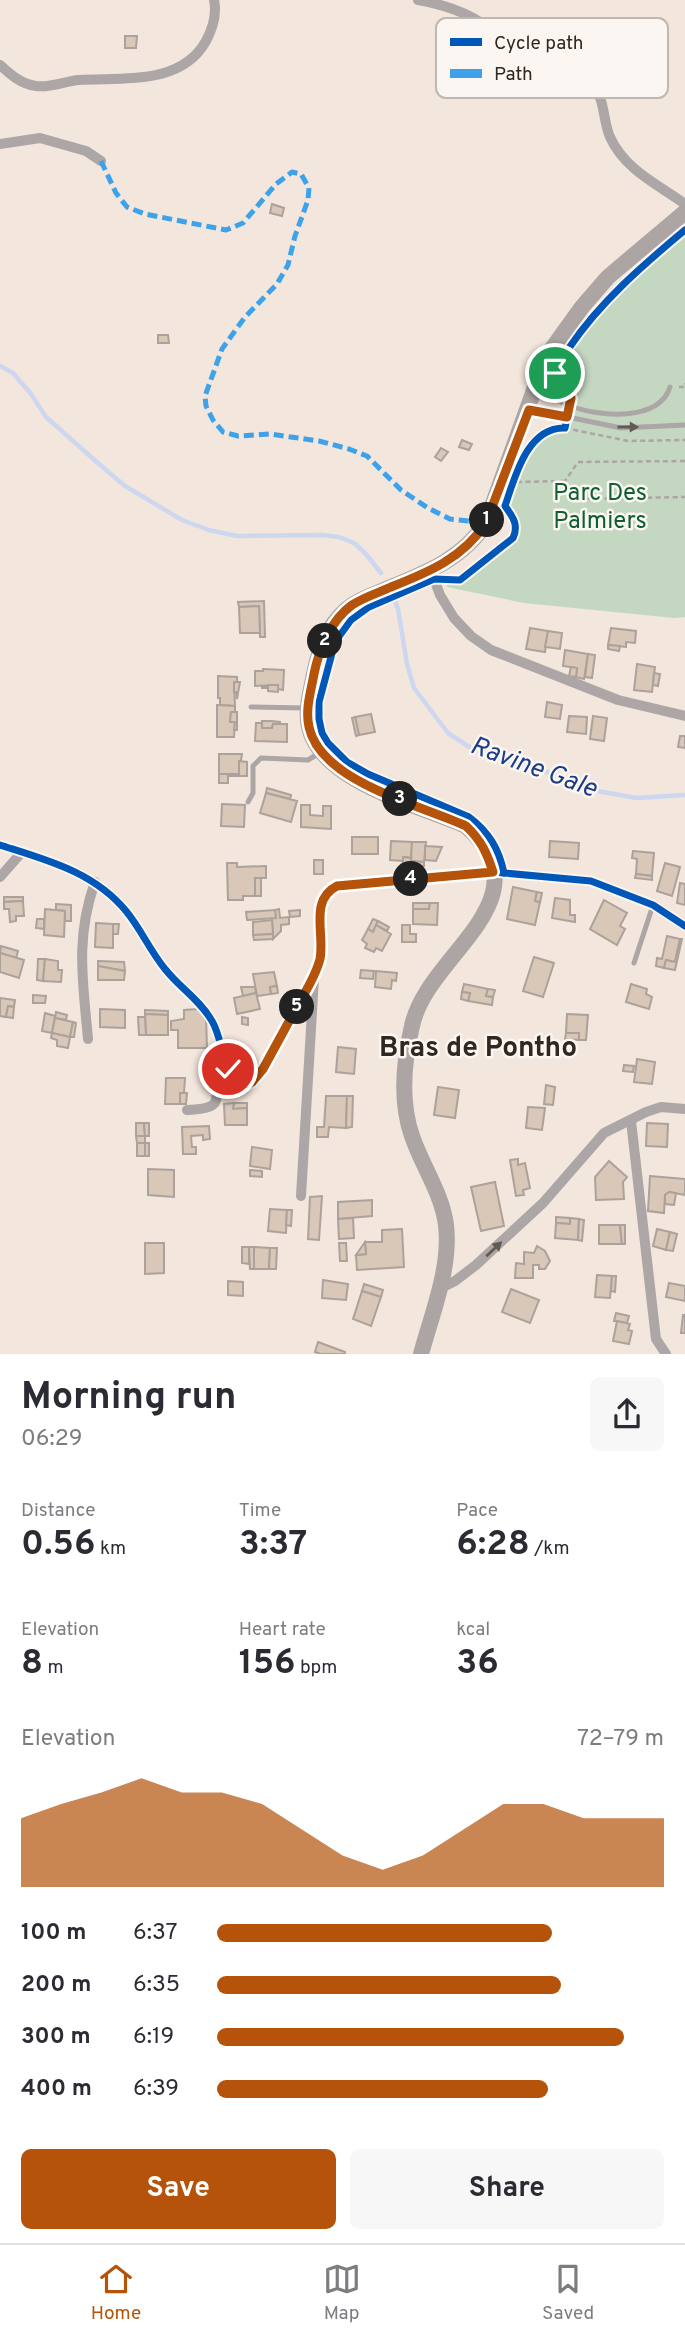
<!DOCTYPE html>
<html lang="en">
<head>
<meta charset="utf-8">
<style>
	:root { --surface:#fff; --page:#f7f7f7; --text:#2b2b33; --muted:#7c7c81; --line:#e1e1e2; --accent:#b45309 }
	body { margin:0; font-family:Overpass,sans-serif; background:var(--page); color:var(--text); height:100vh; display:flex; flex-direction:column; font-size:26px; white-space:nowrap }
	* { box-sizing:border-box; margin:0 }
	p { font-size:23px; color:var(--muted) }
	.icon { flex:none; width:38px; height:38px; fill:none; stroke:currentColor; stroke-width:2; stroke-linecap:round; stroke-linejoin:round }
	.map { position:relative; height:1354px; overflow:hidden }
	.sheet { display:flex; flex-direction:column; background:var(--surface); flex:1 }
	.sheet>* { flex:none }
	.pin { position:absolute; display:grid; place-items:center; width:60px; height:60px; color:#fff; margin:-30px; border:4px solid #fff; border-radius:50%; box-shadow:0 2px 7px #0007 }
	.km { position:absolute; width:35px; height:35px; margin:-18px; border-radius:50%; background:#222; color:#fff; font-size:19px; line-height:35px; text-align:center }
	.round { display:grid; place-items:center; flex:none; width:74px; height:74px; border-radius:10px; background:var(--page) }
	.head { display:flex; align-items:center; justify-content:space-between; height:119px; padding:0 21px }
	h1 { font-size:38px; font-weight:700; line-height:52px }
	.metrics { display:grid; grid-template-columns:repeat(3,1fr); gap:10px; height:119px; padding:7px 21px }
	.metrics div { display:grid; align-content:center }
	.metrics b { font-size:35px; font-weight:700 }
	.metrics small { font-size:19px; font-weight:400 }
	.metrics p { font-size:19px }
	.chart { height:196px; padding:14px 21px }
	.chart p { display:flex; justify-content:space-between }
	.chart svg { width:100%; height:126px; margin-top:7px; fill:var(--accent); opacity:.7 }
	.cta { display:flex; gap:14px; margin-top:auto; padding:14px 21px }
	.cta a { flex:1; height:80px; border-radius:10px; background:var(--accent); color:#fff; font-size:28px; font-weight:700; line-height:80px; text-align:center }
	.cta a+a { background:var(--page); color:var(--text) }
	ul { padding:0 21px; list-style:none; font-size:23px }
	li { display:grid; grid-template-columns:112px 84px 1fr; align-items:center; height:52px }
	li i { height:18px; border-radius:9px; background:var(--accent) }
	.tab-bar { display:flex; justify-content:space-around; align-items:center; height:98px; border-top:2px solid var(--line); background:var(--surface); font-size:19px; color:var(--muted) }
	.tab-bar a { display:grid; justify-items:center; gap:4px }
	.tab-bar .selected { color:var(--accent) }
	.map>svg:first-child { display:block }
	.green { fill:#c4d7c0 }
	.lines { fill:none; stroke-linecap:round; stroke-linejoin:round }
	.stream { stroke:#cdd7f0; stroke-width:4.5 }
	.building { fill:#d9c7b8; stroke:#aca29b; stroke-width:2 }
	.path { stroke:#aca5a2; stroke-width:2.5; stroke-dasharray:5 3.5; stroke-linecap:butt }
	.service { stroke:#aca6a6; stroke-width:5 }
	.minor { stroke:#aca6a6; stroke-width:10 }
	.secondary { stroke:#aca5a3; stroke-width:16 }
	.quiet { stroke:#3ea2ea; stroke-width:5; stroke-dasharray:10 5; stroke-linecap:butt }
	.cycleway-casing { stroke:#fbf6f2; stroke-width:11 }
	.cycleway { stroke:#0057b8; stroke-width:7 }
	.oneway { fill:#625a56 }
	.route-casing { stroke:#fff; stroke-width:14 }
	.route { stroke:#b45309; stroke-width:9 }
	.labels { text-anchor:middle; stroke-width:5; stroke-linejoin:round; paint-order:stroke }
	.park-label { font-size:24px; fill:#0f5f32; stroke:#fbf6f2 }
	.water-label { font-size:26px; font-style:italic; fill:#1b3c86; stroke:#fbf6f2 }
	.quarter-label { font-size:28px; font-weight:bold; fill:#302720; stroke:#fbf6f2 }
	.key { fill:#fbf6f2; stroke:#beb8b3; stroke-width:2 }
	.key-label { font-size:19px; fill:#302720 }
</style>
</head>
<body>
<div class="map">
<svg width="685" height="1354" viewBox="0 0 685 1354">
	<rect width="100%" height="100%" fill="#f3e6dc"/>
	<path class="green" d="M685 230V617L674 618 524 603 447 587 448 581 460 580 513 538C519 525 513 517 505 506 513 484 527 434 554 428 557 427 561 428 565 428L571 398C563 391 554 384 556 372 556 363 564 355 568 348 600 302 643 265 685 230Z"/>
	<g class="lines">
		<g class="stream">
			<polyline points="0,366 13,373 31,394 46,417 99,464 125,486 182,520 209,530 237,536 322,535 339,537 354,543 366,554 381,573"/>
			<polyline points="394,598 398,609 407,664 414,688 448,733 471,748 523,766 559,775 592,790 636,798 685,795"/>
		</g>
	</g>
	<g class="building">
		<polygon points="125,36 137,36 136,48 125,48"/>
		<polygon points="272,204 284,208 282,216 270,213"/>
		<polygon points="158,335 168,335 169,343 158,343"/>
		<polygon points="462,440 472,444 469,450 459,447"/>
		<polygon points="441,448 448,452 441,461 435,457"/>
		<polygon points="264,601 265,637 260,637 259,606 239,607 238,602"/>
		<polygon points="259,606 260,633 240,633 239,607"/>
		<polygon points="530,628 548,631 545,652 526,649"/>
		<polygon points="611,628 636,631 635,643 626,642 626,647 608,645"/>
		<polygon points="548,631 562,633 560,649 545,647"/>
		<polygon points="608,645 620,646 619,651 608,649"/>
		<polygon points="565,650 588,654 584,679 576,677 577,668 563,666"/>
		<polygon points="588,654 595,655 592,678 585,677"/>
		<polygon points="637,664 655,667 652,692 634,690"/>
		<polygon points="571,667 577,668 576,677 569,676"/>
		<polygon points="263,669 284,670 283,690 278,689 278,685 255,686 255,671 263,671"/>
		<polygon points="654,673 660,674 658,686 653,685"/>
		<polygon points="218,676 237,677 237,682 234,682 235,706 220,705 220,698 218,698"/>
		<polygon points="234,682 240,682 237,699 236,692 234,692"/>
		<polygon points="268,685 278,685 278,692 268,691 268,688 262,688 262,686 268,687"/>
		<polygon points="547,702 562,705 560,719 545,717"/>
		<polygon points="217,705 235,706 235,712 231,712 230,722 235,722 234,737 217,737"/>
		<polygon points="231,712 237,712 237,730 234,730 235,722 230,722"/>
		<polygon points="371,714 375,732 359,735 355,717"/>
		<polygon points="569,716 587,717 586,734 567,732"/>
		<polygon points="593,716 607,718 604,741 590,739"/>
		<polygon points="355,717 359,735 356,736 352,718"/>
		<polygon points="262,721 271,721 280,722 280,724 273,724 272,728 262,728"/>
		<polygon points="256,723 262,723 262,728 272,728 273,724 287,724 287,742 255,741"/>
		<polygon points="680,736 685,736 685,748 678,747"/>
		<polygon points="219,754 242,754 239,774 219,774"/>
		<polygon points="239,761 247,762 247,776 228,776 228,783 219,783 219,774 239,774"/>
		<polygon points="267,788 291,795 290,799 266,793"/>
		<polygon points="266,793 297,801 291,822 260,813"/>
		<polygon points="222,804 245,805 244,827 221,826"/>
		<polygon points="301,805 310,805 310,815 323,816 323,806 331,806 331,829 301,827"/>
		<rect x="352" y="837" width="26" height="17"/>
		<polygon points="391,841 412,842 411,858 403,857 403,861 390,860"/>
		<polygon points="550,841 579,843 578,859 549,857"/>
		<polygon points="412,842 426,842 424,862 411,861"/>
		<polygon points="425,846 442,847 436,861 425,860"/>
		<polygon points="633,851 654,853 652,876 636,874 637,859 632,858"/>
		<polygon points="403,857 411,858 411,866 403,865"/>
		<rect x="314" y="860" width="9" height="14"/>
		<polygon points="411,861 424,862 424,866 411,866"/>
		<polygon points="227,863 237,863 237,867 266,866 266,878 255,878 255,896 243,896 243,900 228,900"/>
		<polygon points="665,863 680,867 672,896 657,891"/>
		<polygon points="636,874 652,876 652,880 635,878"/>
		<rect x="255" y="878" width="6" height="18"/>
		<polygon points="680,883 685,884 685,905 677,903"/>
		<polygon points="513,887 537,892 535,901 540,902 535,925 507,919"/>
		<polygon points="537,892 542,893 540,902 535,901"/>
		<polygon points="4,897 23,897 23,901 4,902"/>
		<polygon points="555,898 570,900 570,915 575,915 575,922 552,918"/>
		<polygon points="604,900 627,913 620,926 625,929 617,945 590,929"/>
		<polygon points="23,901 24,916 16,916 16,921 10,922 9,909 4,909 4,902"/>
		<polygon points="413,903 430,903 429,909 413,909"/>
		<polygon points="430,903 438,903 437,925 413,924 413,909 429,909"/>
		<polygon points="56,904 71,905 71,921 65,921 65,911 56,910"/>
		<polygon points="45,909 65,911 64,937 44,935"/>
		<polygon points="279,909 280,918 289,917 289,924 281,925 281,931 273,939 272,918 276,918 275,910"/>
		<polygon points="275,910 276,918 247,920 246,912"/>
		<polygon points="300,910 300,916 290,917 289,911"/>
		<polygon points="37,919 44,919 44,929 36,928"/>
		<polygon points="373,919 378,921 373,932 368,929"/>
		<polygon points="272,920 273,934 253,935 253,922"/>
		<polygon points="378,921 389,927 387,931 376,925"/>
		<polygon points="96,923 113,924 113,948 95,947"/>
		<polygon points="113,924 119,924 118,934 113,934"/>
		<polygon points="376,925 391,934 382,951 376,948 374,952 365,948 367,944 362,940 368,929 373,932"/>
		<polygon points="402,925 410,925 410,934 416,934 416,942 402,942"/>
		<polygon points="273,934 273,939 254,940 253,935"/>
		<polygon points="667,936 680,939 675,962 666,960 664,968 656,966 657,958 662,959"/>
		<polygon points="680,939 682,939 675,970 664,968 666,960 675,962"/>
		<polygon points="1,946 18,951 16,958 0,953"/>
		<polygon points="0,953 24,960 19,978 0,972"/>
		<polygon points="534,957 554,963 543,997 523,991"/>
		<polygon points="38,959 45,959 43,981 37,980"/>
		<polygon points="45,959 58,961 58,970 62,970 61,982 43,981"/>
		<polygon points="98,961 124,962 125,971 98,966"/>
		<polygon points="98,966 125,971 124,980 98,980"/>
		<polygon points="361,970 374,971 373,979 360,978"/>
		<polygon points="376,971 397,973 396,981 392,980 391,989 375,987"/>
		<polygon points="274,972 277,986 270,987 271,994 257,996 253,974"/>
		<polygon points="464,984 488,989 486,996 493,997 492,1005 468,1001 470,993 462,992"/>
		<polygon points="631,984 647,989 646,994 652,997 649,1009 626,1002"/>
		<polygon points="277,986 278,993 271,994 270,987"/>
		<polygon points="241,987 255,987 256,993 243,996"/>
		<polygon points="488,989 495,990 493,997 486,996"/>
		<polygon points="462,992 470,993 468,1001 461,999"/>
		<polygon points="256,993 260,1009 237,1014 234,998"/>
		<polygon points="33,995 46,996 45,1003 33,1003"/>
		<polygon points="0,998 15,1000 14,1007 8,1006 6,1017 0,1016"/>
		<polygon points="8,1006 14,1007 13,1018 6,1017"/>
		<polygon points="100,1009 125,1010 125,1028 100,1027"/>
		<polygon points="198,1009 206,1017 207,1048 178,1048 178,1030 171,1030 171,1021 184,1019 184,1010"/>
		<polygon points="145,1010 168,1011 168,1015 145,1014"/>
		<polygon points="56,1012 67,1015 66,1020 55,1018"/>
		<polygon points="45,1013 55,1016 52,1033 42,1031"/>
		<polygon points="145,1014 168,1015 168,1035 146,1035"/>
		<polygon points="567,1014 588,1015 586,1040 579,1040 579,1033 566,1033"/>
		<polygon points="138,1017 145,1017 146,1035 139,1035"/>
		<polygon points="242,1017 248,1018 248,1025 242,1024"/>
		<polygon points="55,1018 73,1022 70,1037 52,1033"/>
		<polygon points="73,1022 76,1023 74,1037 70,1037"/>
		<polygon points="52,1033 70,1037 68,1048 57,1046 57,1040 51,1038"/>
		<polygon points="566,1033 579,1033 579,1040 565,1039"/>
		<polygon points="338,1047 356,1049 354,1074 336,1072"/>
		<polygon points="637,1059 655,1062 652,1084 634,1082"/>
		<polygon points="624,1065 634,1066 633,1072 623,1071"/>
		<polygon points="166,1078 185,1078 184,1093 180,1093 180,1104 165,1104"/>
		<polygon points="546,1085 555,1087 553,1105 544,1104"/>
		<polygon points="438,1087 459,1090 455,1118 434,1115"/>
		<polygon points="180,1093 187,1093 186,1104 180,1104"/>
		<polygon points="326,1096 347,1096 346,1128 329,1127 328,1137 317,1137 317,1127 324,1127"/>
		<polygon points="347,1096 353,1096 352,1127 346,1128"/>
		<polygon points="234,1103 247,1103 247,1108 233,1109"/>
		<polygon points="234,1103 233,1109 247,1108 247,1125 225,1125 224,1104"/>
		<polygon points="528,1107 545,1108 542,1130 526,1128"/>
		<polygon points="136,1123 144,1123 145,1136 136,1136"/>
		<polygon points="144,1123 149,1123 149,1136 145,1136"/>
		<polygon points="647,1123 668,1124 667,1147 646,1146"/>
		<polygon points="209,1126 210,1139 203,1140 203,1135 191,1136 192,1147 196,1147 196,1154 183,1154 182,1127"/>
		<polygon points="136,1136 145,1136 145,1143 137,1143"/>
		<rect x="137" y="1143" width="8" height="13"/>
		<rect x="145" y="1143" width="4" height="13"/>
		<polygon points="252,1147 272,1150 270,1169 250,1166"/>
		<polygon points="518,1159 518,1165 525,1163 530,1188 523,1190 524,1195 516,1196 510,1160"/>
		<polygon points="609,1161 627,1177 623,1182 624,1199 596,1200 595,1177"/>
		<polygon points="148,1169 174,1170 174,1197 148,1195"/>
		<polygon points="250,1170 262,1171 262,1177 250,1176"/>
		<polygon points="650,1176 685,1179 685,1195 669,1192 665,1195 664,1213 648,1211"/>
		<polygon points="495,1182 504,1226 481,1231 471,1187"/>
		<polygon points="669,1192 676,1193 674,1205 665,1204 665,1195"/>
		<polygon points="322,1196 319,1240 308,1239 310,1197"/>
		<polygon points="372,1200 372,1216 338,1219 338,1202"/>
		<polygon points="270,1209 287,1210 286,1233 268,1231"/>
		<polygon points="287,1210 292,1210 291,1226 286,1225"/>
		<polygon points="556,1217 570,1218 570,1224 556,1223"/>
		<polygon points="353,1218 354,1238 339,1239 338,1219"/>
		<polygon points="570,1218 579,1219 578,1240 555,1238 556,1223 570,1224"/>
		<polygon points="579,1219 584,1220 582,1241 578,1240"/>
		<polygon points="599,1225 620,1225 622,1244 599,1244"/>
		<polygon points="620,1225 625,1225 625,1244 622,1244"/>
		<polygon points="402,1229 404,1267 357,1270 356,1255 366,1254 365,1242 382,1242 382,1230"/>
		<polygon points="657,1229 670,1232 666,1250 653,1246"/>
		<polygon points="670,1232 677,1234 673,1251 666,1250"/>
		<polygon points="365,1242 366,1254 356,1255"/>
		<polygon points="145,1243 164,1243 164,1273 145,1274"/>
		<polygon points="339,1243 346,1243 347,1261 340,1261"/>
		<polygon points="537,1246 545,1251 550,1261 545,1269 539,1269 539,1265 533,1265 533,1278 515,1278 516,1263 524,1264 524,1252 534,1253"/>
		<polygon points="242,1247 249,1247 249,1264 242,1263"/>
		<polygon points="249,1247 254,1247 254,1269 250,1269"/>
		<polygon points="254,1247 270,1248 269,1269 254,1269"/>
		<polygon points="270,1248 277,1248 276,1269 269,1269"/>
		<polygon points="597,1275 612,1276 610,1298 595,1297"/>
		<polygon points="612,1276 616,1276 615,1292 611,1291"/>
		<polygon points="323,1280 348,1284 346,1300 322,1298"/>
		<polygon points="228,1281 243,1282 243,1296 228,1295"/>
		<polygon points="669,1283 685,1286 685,1301 666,1297"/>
		<polygon points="364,1284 383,1290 381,1297 362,1291"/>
		<polygon points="511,1289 539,1300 530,1323 502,1312"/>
		<polygon points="362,1291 381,1297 371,1326 353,1319"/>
		<polygon points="616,1313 629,1316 627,1323 614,1321"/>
		<polygon points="683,1315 685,1315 685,1333 681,1333"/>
		<polygon points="617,1321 630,1324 628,1330 632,1331 629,1344 613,1341"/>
		<polygon points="318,1342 345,1352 345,1354 321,1354 315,1352"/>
	</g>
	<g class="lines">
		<g class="path">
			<polyline points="679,387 685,387 685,383"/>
			<polyline points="565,428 628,441 685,440"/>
			<polyline points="685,461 578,462 565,481 579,499 685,497"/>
			<polyline points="517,482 565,481"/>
		</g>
		<g class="service">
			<path d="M537 388C548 394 559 402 571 406 599 417 659 422 670 387"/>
			<polyline points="529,409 621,428 685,425"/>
			<polyline points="251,707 304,708"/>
			<polyline points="248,802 253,793 253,766 261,758 308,760 321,752"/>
			<polyline points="634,963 653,905"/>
		</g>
		<g class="minor">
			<path d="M418 0C441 4 464 11 483 24 495 32 505 42 518 49 541 61 578 64 594 86 605 101 603 121 610 137 625 170 657 184 685 204"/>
			<path d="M0 65C11 75 21 84 36 86 51 88 65 81 79 80 122 77 181 86 206 41 213 28 217 14 214 0"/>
			<polyline points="0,144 40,138 86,151 101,161"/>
			<polyline points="431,571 440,595 454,618 471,636 491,650 618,700 685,716"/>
			<path d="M0 845C47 860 94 872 126 911 141 929 150 951 165 969 180 988 200 1000 212 1021 224 1041 221 1074 244 1086L252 1082 263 1069 315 975 320 958V908L324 895 337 886 493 872 591 881 653 905 685 926"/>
			<polyline points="0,877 22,852"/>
			<path d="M88 1039C83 982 75 938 95 882"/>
			<path d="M187 1110C237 1108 202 1093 228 1069"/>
			<polyline points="631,1121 656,1339 666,1354"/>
			<polyline points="301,1196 314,978"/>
			<polyline points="439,1289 455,1281 476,1265 543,1203 604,1133 646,1112 661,1107 685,1109"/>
		</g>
		<path class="secondary" d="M421 1354C432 1313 451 1268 446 1225 442 1193 422 1166 412 1136 400 1102 404 1060 412 1026 427 954 549 901 466 826 419 805 321 782 309 727 305 709 311 691 314 674 319 649 330 620 352 605 364 597 378 593 391 587 428 572 463 558 486 523L546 357 582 307 608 277 685 212"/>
		<polyline class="quiet" points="101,161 116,193 127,207 145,214 226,230 243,223 276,184 292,172 301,174 309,188 308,200 295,236 288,265 277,284 245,317 222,349 205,396 206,406 213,420 223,432 238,436 270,434 319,441 349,449 367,456 401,490 428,508 450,519 486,523"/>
		<defs>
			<g id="cycleway">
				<path d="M0 845C47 860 94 872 126 911 141 929 150 951 165 969 180 988 200 1000 212 1021 224 1041 221 1074 244 1086L252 1082 263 1069 315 975 320 958V908L324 895 337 886 493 872 591 881 653 905 685 926"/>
				<path d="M504 873C499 849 489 832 469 817L368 774 347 762 328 743 322 733 319 719V702L335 642 351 620 369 607 434 579 460 580 513 538C519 525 513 517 505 506 515 477 527 427 565 428L571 398C563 391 554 384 556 372 556 363 564 355 569 348 600 302 643 265 685 230"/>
			</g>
		</defs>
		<use href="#cycleway" class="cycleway-casing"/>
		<use href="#cycleway" class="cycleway"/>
	</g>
	<defs><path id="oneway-solid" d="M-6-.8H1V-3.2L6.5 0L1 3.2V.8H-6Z" transform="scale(1.75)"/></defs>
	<g class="oneway">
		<use href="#oneway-solid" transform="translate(628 427)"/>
		<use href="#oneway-solid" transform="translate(494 1249) rotate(-43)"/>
	</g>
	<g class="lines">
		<defs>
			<path id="route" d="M228 1069 237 1081 244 1086 252 1082 263 1069C275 1047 287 1025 299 1003 307 989 316 975 320 959 325 934 309 900 337 886L493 872C487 853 481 840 466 826 420 805 321 782 309 727 305 709 311 691 314 674 319 649 331 620 352 605 364 597 378 593 391 587 429 572 463 558 486 523L529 410 567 417 571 398 559 387 555 373"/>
		</defs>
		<use href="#route" class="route-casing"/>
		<use href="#route" class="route"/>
	</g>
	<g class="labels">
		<g class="park-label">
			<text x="600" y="500">Parc Des<tspan x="600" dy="28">Palmiers</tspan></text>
		</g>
		<g class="water-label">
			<text transform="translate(534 766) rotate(20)" y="9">Ravine Gale</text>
		</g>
		<g class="quarter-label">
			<text x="478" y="1056">Bras de Pontho</text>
		</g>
	</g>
	<rect x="436" y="18" width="232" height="80" rx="10" class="key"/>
	<rect x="450" y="38" width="32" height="8" fill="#0057b8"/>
	<rect x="450" y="69" width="32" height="9" fill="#3ea2ea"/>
	<g class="key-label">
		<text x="494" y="49">Cycle path</text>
		<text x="494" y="80">Path</text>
	</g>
</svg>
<div class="pin" style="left:555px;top:373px;background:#1e9e55"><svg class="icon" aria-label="arrive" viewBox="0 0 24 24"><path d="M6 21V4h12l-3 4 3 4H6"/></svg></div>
<div class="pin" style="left:228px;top:1069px;background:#d93025"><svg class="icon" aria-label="check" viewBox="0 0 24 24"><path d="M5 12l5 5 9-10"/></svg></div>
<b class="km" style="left:487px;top:520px">1</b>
<b class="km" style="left:325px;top:641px">2</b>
<b class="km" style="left:400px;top:799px">3</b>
<b class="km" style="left:411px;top:879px">4</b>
<b class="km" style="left:297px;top:1007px">5</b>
</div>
<section class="sheet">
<div class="head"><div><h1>Morning run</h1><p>06:29</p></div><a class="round"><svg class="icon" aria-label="share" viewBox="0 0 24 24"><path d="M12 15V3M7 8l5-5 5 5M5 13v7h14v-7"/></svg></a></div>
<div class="metrics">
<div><p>Distance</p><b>0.56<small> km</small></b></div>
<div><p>Time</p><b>3:37</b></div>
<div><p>Pace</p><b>6:28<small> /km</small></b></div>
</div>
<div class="metrics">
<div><p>Elevation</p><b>8<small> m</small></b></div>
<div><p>Heart rate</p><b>156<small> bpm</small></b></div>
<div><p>kcal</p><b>36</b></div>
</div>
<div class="chart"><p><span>Elevation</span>72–79 m</p>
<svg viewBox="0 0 160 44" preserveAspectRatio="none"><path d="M0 44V20L10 15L20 11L30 6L40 11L50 11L60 15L70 24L80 33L90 38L100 33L110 24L120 15L130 15L140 20L150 20L160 20V44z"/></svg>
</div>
<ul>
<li><b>100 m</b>6:37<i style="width:75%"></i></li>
<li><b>200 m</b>6:35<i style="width:77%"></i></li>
<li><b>300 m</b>6:19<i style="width:91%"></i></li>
<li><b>400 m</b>6:39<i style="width:74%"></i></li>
</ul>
<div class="cta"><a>Save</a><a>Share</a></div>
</section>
<nav class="tab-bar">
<a class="selected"><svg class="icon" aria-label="home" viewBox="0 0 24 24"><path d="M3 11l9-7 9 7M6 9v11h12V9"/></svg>Home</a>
<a><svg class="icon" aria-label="map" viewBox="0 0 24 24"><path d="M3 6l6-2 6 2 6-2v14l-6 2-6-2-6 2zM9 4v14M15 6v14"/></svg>Map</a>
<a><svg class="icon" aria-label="saved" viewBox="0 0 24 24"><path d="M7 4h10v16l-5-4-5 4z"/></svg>Saved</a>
</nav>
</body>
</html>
